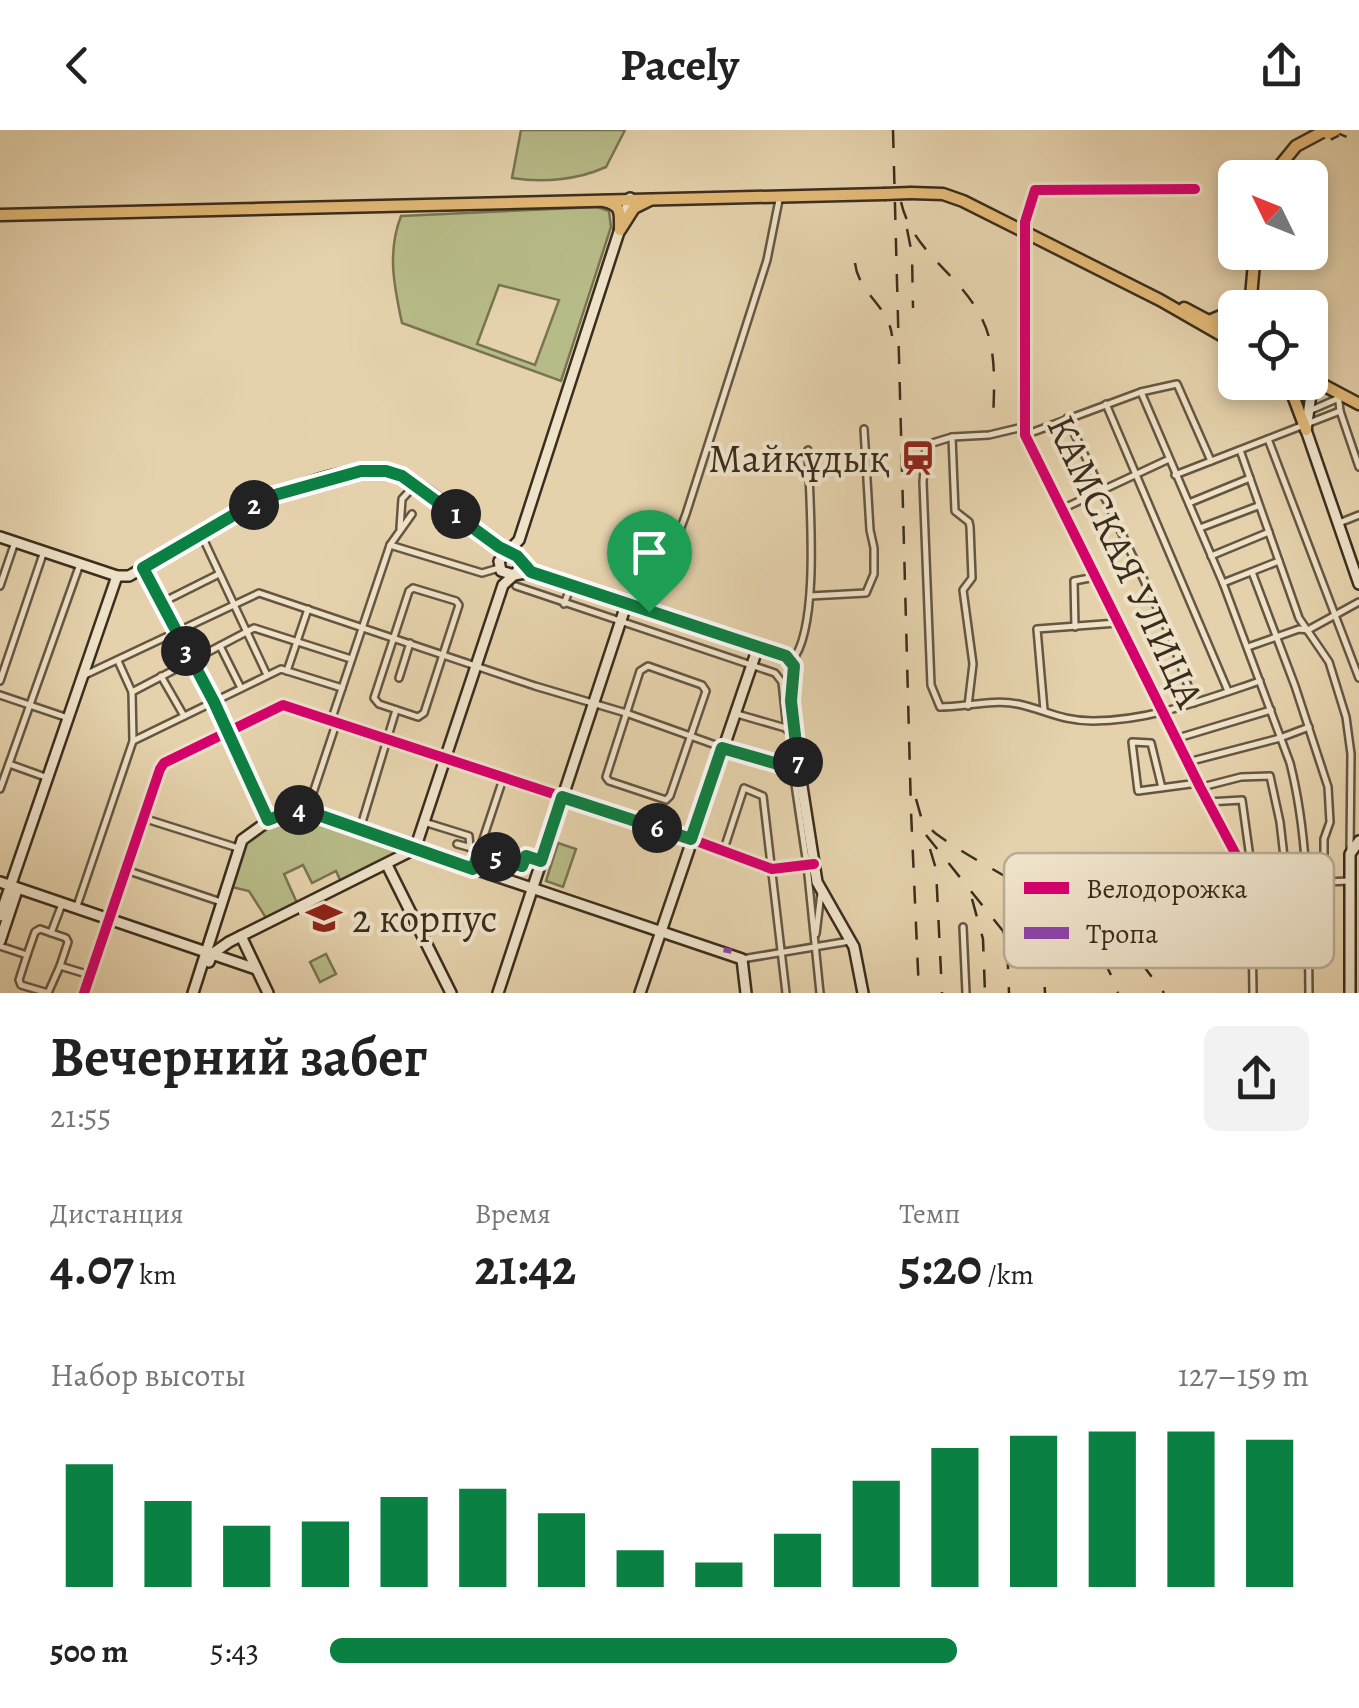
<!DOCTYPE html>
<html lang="ru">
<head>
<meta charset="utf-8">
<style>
	:root { --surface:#fff; --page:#f2f2f2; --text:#222; --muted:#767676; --accent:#0b8043 }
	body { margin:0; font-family:Alegreya,serif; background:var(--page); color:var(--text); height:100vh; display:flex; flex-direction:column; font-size:38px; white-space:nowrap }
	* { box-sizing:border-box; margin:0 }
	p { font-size:32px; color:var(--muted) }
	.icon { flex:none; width:55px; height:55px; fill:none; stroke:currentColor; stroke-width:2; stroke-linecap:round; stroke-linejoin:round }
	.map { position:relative; height:863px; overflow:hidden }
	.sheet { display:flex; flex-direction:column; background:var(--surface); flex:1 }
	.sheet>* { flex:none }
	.needle { width:65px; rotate:313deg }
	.buttons { position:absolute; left:1218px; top:30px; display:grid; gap:20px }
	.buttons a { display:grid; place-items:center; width:110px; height:110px; border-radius:15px; background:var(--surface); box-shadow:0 5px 15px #0003; font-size:50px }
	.pin { position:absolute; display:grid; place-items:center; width:85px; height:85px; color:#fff; margin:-102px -42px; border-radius:50% 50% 50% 0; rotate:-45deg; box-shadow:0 0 10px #0007 }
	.pin .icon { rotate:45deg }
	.km { position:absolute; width:50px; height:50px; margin:-25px; border-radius:50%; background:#222; color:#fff; font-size:28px; line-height:50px; text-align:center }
	.round { display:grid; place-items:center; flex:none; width:105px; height:105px; border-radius:15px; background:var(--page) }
	.summary { display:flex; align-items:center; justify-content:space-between; height:170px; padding:0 50px }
	h1 { font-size:55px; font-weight:600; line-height:75px }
	.stats { display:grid; grid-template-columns:repeat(3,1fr); gap:15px; height:170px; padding:10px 50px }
	.stats div { display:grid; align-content:center }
	.stats b { font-size:50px; font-weight:600 }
	.stats small { font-size:28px; font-weight:400 }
	.stats p { font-size:28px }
	.chart { height:280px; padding:20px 50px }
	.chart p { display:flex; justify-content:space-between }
	.chart svg { width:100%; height:180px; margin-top:10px; stroke:var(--accent); stroke-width:6 }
	ul { padding:0 50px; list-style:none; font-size:32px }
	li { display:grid; grid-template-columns:160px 120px 1fr; align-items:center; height:75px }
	li i { height:25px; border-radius:12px; background:var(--accent) }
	header { display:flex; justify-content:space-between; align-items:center; height:130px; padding:0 50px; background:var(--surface); font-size:45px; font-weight:600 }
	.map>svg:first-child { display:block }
	.green { fill:#b7bb88; stroke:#797452; stroke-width:2.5; fill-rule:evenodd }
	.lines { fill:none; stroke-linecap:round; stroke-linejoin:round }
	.street-casing { stroke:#665641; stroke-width:10 }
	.secondary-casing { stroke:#3b2d1d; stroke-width:14 }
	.primary-casing { stroke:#3b2d1d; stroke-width:15 }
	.street { stroke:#eee2c9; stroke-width:5 }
	.secondary { stroke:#eee2c9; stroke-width:9 }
	.primary { stroke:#e2b976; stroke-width:10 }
	.rail { stroke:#3b2d1d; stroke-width:2.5; stroke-dasharray:18 18; stroke-linecap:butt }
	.primary-bridge-casing { stroke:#3b2d1d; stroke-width:15; stroke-linecap:butt }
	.primary-bridge { stroke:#e2b976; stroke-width:10 }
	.quiet { stroke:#8e44ad; stroke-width:8; stroke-dasharray:15 8; stroke-linecap:butt }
	.cycleway-casing { stroke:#eee2c9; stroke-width:16 }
	.cycleway { stroke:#d6006c; stroke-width:10 }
	.route-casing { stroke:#fff; stroke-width:20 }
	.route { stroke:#0b8043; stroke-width:12 }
	.labels { text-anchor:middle; stroke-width:8; stroke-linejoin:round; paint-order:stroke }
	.poi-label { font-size:40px; fill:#3b2d1d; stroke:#eee2c9; text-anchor:end }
	.street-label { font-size:40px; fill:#3b2d1d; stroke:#eee2c9 }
	.key { fill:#eee2c9; stroke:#b8ac95; stroke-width:2.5 }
	.key-label { font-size:28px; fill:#3b2d1d }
</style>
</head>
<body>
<header><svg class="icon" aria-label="back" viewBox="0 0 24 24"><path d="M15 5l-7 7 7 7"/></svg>Pacely<svg class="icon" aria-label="share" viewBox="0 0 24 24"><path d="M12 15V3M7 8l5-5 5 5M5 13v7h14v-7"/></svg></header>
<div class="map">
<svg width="1359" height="863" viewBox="0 0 1359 863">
	<rect width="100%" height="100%" fill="#e5d2ac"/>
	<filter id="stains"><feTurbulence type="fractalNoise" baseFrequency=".002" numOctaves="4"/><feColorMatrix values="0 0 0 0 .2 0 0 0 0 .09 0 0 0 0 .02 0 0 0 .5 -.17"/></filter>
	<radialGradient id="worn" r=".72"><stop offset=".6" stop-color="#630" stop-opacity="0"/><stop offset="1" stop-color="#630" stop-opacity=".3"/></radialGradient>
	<g class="green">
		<path d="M521 0H625L606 37C577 50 543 53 512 48Z"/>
		<path d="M597 77 609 81 611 97 561 251 402 193C394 156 387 122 401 86ZM499 155 559 170 535 235 477 214Z"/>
		<polygon points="295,684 401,719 401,723 341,752 336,741 312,753 303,735 284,744 297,773 266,788 249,761 228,756 247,708"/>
		<polygon points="558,713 576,719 563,757 546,751"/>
		<polygon points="326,824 336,844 320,852 310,832"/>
	</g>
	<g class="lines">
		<defs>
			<g id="street">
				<polyline points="1195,59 1035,60 1025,92 1025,305 1200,657 1250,751"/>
				<path d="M1141 262 1223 453 1290 633C1309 708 1308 786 1309 863"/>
				<polyline points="1338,263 1340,281 1359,337"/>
				<polyline points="1106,274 1228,561"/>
				<polyline points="1309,281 1339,268"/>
				<polyline points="1067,288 1170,505 1194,573"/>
				<polyline points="1025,305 1141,262 1177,254 1211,331"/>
				<path d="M952 307 926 315 923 352 931 555 940 577C964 577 994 569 1018 574 1046 580 1061 591 1093 591 1150 591 1206 569 1260 551"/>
				<polyline points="1268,309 1359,548"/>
				<polyline points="1240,320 1299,488 1329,532 1346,587 1351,624 1350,721"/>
				<polyline points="1175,345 1340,281"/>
				<polyline points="1189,373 1250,348"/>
				<polyline points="1062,379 1167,330"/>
				<polyline points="1339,393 1359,385"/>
				<polyline points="400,398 402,369 415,355"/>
				<polyline points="1200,398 1258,376"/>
				<polyline points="201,404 267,545"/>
				<polyline points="390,415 482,443 499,438"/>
				<polyline points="1211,426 1269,402"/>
				<polyline points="1252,442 1295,556 1328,657 1330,692 1324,709 1324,752 1350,751"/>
				<polyline points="1223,453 1279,431"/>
				<polyline points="0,456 15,412"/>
				<polyline points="516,456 775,543 782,552 787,600"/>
				<polygon points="413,458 456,471 459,475 424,583 418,587 379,574 374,568 409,461"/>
				<polyline points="810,466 866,463 874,444 874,418 870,400 864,299"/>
				<polyline points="161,473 219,444"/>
				<polyline points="564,474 571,456"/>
				<polyline points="649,482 686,384 767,130 780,65"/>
				<polyline points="1075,497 1074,451 1095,447"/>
				<polyline points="220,516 241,558"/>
				<polyline points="1248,517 1299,499 1308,500 1359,472"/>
				<polyline points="118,531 132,562 133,611"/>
				<path d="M792 531C821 496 809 367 808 320"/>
				<polygon points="648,536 702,555 706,561 670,666 666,670 609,651 606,647 640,541"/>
				<polyline points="287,541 308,479"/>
				<polyline points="85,545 259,463 535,556 626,583 763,632 799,640"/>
				<polyline points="161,546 184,586"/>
				<polyline points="399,548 410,513"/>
				<polyline points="0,551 43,424"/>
				<polyline points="132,562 254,498 351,529"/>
				<polyline points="0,565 68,588"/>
				<polyline points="968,576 973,534 963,460 972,448 970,397 969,392 955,381 952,307 989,305 1023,297"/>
				<polyline points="1044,580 1037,499 1117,493"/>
				<polyline points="737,584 789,599"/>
				<polyline points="331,591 390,415 412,384"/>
				<polyline points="1178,608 1271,580"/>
				<polyline points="1188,632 1280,608 1309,597"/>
				<polyline points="9,634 48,648"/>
				<polyline points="793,641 807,735 820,863"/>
				<polyline points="1202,657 1241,647 1270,646 1280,692 1286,744 1283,747 1250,751"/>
				<polyline points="1162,658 1151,613 1132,612 1138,661 1198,653"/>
				<polyline points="0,659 80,434"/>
				<polyline points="1208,672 1242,670 1251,735 1253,863"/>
				<polyline points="307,681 336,594"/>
				<polyline points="143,688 238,718"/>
				<polyline points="424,692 469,706 470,718 520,735 526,726 540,731"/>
				<polyline points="360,699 396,580"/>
				<polyline points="457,714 468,717"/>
				<polyline points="723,722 744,658 763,666 786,863"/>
				<polyline points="492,726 502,710"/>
				<polyline points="1304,731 1324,730"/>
				<polyline points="474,736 503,649"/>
				<polyline points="126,740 221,772"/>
				<polyline points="77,776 133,611 281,539 342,558"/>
				<polyline points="963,797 966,863"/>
				<polyline points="51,803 62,774"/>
				<polyline points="816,804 821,763"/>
				<polyline points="0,816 27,825 35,802 40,799 66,808 68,812 60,836 90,845"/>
				<polyline points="27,825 19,850 21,855 48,863 60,836"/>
				<polyline points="742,829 850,811"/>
				<polyline points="84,863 160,639 164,633 283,575 691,709 772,739 814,734"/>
			</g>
			<g id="secondary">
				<polyline points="1313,250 1306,300 1359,454"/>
				<path d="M0 407 117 446H129C190 412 328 318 399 345 429 356 472 397 499 417L517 426 520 438 514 445 501 441 499 431 519 410 630 68"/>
				<polyline points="143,438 214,572 268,691"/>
				<polyline points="415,719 503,455 514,445 531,442 792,531 793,599 817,752 854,817 863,863"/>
				<polyline points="387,735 451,863"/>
				<polyline points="0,752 256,839"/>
				<polyline points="0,786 117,446"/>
				<polyline points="241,806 268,863"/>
				<polyline points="0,811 16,763 15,758"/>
				<polyline points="209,832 212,824 229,812 415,719"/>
				<polyline points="193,863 242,710 268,691 300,680 742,829 746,863"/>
				<polyline points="498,863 626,475"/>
				<polyline points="640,863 758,517"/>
				<polyline points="1350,863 1350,724 1359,711"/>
			</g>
			<g id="primary">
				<polyline points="1270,48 1296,16 1326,0"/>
				<polyline points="911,63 943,64 963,71 1160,170 1235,213"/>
				<path d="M604 71C622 75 620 83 620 99"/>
				<polyline points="0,85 884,64"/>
				<polyline points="620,100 634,78 650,70"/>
				<polyline points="1184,178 1235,205"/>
				<polyline points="1250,178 1255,122"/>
				<polyline points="1209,191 1235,180"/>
				<polyline points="1310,248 1359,274"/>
				<polyline points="1288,252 1306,300"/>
			</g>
		</defs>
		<use href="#street" class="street-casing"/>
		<use href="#secondary" class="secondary-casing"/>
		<use href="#primary" class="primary-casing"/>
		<use href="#street" class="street"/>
		<use href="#secondary" class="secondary"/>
		<use href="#primary" class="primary"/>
		<g class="rail">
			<polyline points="893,0 911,681 919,863"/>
			<polyline points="1330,0 1359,12"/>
			<path d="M901 72C912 121 958 143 980 185 998 217 994 257 993 292"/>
			<polyline points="907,99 912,124 913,178"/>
			<path d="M855 133C858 163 889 176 892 206"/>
			<path d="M916 669 922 690 935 703C1003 753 1089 774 1118 863"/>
			<polyline points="926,705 1003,801 1007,811 1009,863"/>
			<polyline points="930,719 936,739 942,863"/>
			<path d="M1014 756C1042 785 1043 825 1045 863"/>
			<polyline points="972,769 983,809 985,863"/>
			<polyline points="1082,791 1139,830 1164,863"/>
		</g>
		<defs>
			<g id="primary-bridge">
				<polyline points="1328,4 1336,0"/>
				<polyline points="884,64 911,63"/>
			</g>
		</defs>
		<use href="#primary-bridge" class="primary-bridge-casing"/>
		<use href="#primary-bridge" class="primary-bridge"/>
		<polyline class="quiet" points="727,823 728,818"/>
		<defs>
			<g id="cycleway">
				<polyline points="1195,59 1035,60 1025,92 1025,305 1200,657 1250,751"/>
				<polyline points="84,863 160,639 164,633 283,575 691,709 772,739 814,734"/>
			</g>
		</defs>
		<use href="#cycleway" class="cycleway-casing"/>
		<use href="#cycleway" class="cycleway"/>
	</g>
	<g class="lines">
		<defs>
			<polygon id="route" points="361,341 386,341 402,346 499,417 517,426 531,442 786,526 794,536 791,571 799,640 722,618 691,709 562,667 541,731 526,726 522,736 479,721 473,739 307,681 294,680 268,690 214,572 143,438 237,383 275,365"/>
		</defs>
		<use href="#route" class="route-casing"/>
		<use href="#route" class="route"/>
	</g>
	<defs>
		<symbol id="station-bare" viewBox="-9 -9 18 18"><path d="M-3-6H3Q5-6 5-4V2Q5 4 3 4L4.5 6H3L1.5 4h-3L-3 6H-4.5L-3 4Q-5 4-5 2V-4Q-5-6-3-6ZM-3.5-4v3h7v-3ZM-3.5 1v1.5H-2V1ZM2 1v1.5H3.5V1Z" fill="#8f2418" stroke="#eee2c9" stroke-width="2.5" paint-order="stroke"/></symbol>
		<symbol id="university-bare" viewBox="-9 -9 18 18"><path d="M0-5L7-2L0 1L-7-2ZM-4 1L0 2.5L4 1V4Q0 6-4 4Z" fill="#8f2418" stroke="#eee2c9" stroke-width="2.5" paint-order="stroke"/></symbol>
	</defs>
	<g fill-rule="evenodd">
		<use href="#station-bare" x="893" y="303" width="50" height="50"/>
		<use href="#university-bare" x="299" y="763" width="50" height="50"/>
	</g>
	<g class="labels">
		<g class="poi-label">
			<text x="890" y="342">Майқұдық</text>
			<text x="352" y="802" text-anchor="start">2 корпус</text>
		</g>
		<g class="street-label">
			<text transform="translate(1126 431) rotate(65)" y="14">КАМСКАЯ УЛИЦА</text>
		</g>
	</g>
	<rect x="1004" y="723" width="330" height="115" rx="15" class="key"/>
	<rect x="1024" y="752" width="45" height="12" fill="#d6006c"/>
	<rect x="1024" y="797" width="45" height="12" fill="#8e44ad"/>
	<g class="key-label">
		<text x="1086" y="768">Велодорожка</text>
		<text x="1086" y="813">Тропа</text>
	</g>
	<rect width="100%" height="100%" filter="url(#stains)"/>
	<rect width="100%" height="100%" fill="url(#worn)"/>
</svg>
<div class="buttons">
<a><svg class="needle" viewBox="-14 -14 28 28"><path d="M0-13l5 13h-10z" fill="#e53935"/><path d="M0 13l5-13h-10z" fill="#767676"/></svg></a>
<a><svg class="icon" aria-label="locate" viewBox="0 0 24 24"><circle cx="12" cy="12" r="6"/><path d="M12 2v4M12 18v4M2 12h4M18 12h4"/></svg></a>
</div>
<div class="pin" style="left:649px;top:482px;background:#1e9e55"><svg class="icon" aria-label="arrive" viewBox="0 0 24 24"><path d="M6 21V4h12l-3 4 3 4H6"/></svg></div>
<b class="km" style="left:456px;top:384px">1</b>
<b class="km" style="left:254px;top:375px">2</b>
<b class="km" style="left:186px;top:521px">3</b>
<b class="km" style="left:299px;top:680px">4</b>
<b class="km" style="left:496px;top:727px">5</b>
<b class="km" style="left:657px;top:698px">6</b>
<b class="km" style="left:798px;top:632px">7</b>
</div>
<section class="sheet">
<div class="summary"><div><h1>Вечерний забег</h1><p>21:55</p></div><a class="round"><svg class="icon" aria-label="share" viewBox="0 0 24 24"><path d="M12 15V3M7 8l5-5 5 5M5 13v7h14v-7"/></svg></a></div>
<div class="stats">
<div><p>Дистанция</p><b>4.07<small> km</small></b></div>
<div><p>Время</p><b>21:42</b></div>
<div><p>Темп</p><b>5:20<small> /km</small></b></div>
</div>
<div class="chart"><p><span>Набор высоты</span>127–159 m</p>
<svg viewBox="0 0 160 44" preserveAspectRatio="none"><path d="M5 44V14M15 44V23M25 44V29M35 44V28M45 44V22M55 44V20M65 44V26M75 44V35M85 44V38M95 44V31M105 44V18M115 44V10M125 44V7M135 44V6M145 44V6M155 44V8"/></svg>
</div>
<ul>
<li><b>500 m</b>5:43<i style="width:64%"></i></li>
</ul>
</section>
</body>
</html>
